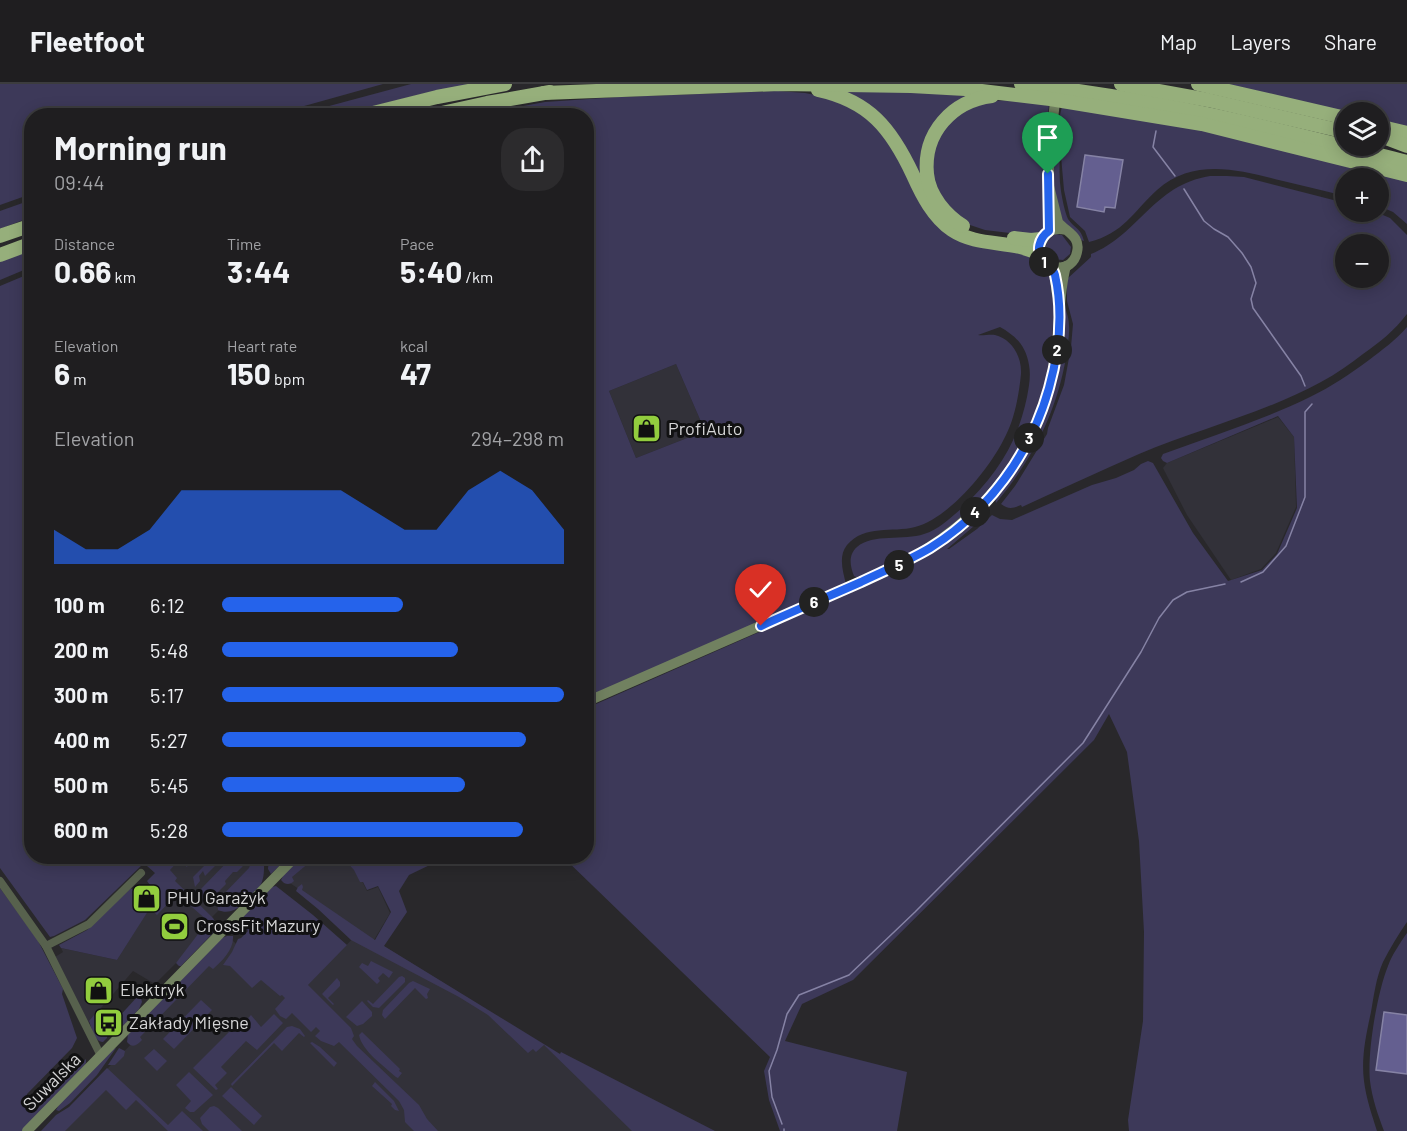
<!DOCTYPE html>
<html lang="en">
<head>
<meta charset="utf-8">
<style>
	:root { --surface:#1f1e20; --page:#2c2b2d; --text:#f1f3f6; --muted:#a1a2a5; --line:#3c3c3e; --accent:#2563eb }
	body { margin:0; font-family:Barlow,sans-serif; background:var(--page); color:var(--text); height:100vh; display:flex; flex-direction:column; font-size:22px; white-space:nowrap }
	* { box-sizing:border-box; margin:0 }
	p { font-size:20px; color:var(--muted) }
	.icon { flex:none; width:33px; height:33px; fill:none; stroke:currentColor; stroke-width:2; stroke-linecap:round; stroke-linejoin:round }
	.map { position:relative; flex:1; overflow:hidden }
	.panel { position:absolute; left:24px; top:24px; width:570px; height:756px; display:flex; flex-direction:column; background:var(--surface); border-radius:24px; box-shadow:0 3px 15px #0003,0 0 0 2px var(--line) }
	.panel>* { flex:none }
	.fabs { position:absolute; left:1335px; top:18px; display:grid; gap:12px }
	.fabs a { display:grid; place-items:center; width:54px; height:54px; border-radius:50%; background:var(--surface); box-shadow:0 3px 15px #0003,0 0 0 2px var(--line); font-size:30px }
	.pin { position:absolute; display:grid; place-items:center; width:51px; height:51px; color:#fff; margin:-62px -26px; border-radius:50% 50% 50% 0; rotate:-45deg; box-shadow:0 0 6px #0007 }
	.pin .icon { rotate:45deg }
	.km { position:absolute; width:30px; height:30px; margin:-15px; border-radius:50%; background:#222; color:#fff; font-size:16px; line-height:30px; text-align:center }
	.round { display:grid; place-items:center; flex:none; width:63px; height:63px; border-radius:24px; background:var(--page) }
	.headline { display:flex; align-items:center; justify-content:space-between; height:102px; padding:0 30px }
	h1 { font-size:33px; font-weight:700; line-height:45px }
	.figures { display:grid; grid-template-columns:repeat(3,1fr); gap:9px; height:102px; padding:6px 30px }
	.figures div { display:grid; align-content:center }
	.figures b { font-size:30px; font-weight:700 }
	.figures small { font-size:16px; font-weight:400 }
	.figures p { font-size:16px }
	.chart { height:168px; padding:12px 30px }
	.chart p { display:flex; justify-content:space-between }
	.chart svg { width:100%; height:108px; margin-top:6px; fill:var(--accent); opacity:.7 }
	ul { padding:0 30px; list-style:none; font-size:20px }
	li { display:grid; grid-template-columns:96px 72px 1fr; align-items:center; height:45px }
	li i { height:15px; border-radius:8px; background:var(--accent) }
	header { display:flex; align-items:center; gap:36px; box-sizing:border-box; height:84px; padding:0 30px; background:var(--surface); border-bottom:2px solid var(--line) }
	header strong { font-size:28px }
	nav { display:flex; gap:33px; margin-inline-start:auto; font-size:21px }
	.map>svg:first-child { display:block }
	.built { fill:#323139 }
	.green { fill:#3d3959; fill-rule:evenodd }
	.water { fill:#645f90; stroke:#8683a5; stroke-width:1.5 }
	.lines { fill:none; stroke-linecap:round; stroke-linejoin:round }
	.stream { stroke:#8683a5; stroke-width:1.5 }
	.street { stroke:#57614d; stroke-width:8 }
	.secondary { stroke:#718160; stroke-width:10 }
	.highway { stroke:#96af7b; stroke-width:14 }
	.route-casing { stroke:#fff; stroke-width:12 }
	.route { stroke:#2563eb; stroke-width:8 }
	.labels { text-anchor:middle; stroke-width:6; stroke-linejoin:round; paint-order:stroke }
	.poi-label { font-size:18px; fill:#d6d6d7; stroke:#111112; text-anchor:start }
	.street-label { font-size:18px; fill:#d6d6d7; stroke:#111112 }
</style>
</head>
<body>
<header>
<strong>Fleetfoot</strong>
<nav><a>Map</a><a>Layers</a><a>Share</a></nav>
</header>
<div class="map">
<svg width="1407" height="1047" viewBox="0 0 1407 1047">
	<rect width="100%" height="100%" fill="#29282b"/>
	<g class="built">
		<polygon points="676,280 705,347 636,374 609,307"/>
		<polygon points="1278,333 1294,353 1296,423 1276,469 1261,485 1231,496 1187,431 1163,384 1167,379"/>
		<polygon points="314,772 350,773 367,807 378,803 390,829 374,856 560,971 714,1047 47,1047 232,856 294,915 360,847 287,797"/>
		<polygon points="136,773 260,773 229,825 218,827 210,835 215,840 155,900 133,887 88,939 55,873 63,868 61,864 117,876 150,823 157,830 178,808"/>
	</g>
	<g class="green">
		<polygon points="0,0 383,0 272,31 32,32 31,110 0,121"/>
		<polygon points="411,0 470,0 426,9 338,31 292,32"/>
		<polygon points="1220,0 1407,0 1407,45 1379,38 1378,28 1346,28"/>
		<polygon points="832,6 906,8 974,12 968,15 923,74 950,138 985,156 948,139 906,68"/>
		<path d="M778 7 805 9 825 13 861 28 888 52 938 140 1033 169 1048 186 1051 196 1054 228 1051 266 1045 300 1036 326 1022 358 1003 388 986 410 961 435 915 469 858 494 854 492C850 482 848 471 857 463 873 449 904 457 924 450 938 446 949 435 961 425 996 391 1017 361 1027 313 1029 302 1031 292 1029 281 1026 262 1016 252 1000 243L978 251C982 252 990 250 995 251 1012 255 1022 273 1021 290 1019 310 1015 333 1006 351 991 383 950 434 915 443 892 449 865 440 847 461 838 472 843 488 846 500L587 614 586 32H467L545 18 618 13ZM676 280 705 347 636 374 609 307Z"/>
		<polygon points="1015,16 1049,20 1043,80 1046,141 1038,151 1034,152 985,146 967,140 942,119 930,89 935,55 955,30 989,17"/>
		<path d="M1062 22 1202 46 1407 95V140L1393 128 1379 122 1378 94H1346L1345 112C1325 107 1304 102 1283 97 1240 86 1194 73 1157 106 1132 129 1124 149 1089 158L1085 147 1070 133 1064 106 1061 72 1063 45 1060 31Z"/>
		<path d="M1058 31C1063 56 1057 82 1061 107 1062 114 1065 129 1068 135 1074 144 1081 144 1084 157L1081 156 1062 136 1054 106 1053 87 1054 66Z"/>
		<path d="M1210 92H1227L1244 93 1345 119 1346 128H1376L1390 134 1407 151V230C1395 246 1379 259 1363 270 1350 280 1336 290 1321 298 1264 329 1199 345 1139 370 1100 387 1061 405 1022 423L1021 421C1012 425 1008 425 1001 420L1015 402 1047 350 1048 344 1064 301 1071 263 1073 240 1067 217V195L1091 173V170C1139 151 1153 101 1210 92ZM1346 160H1378V194H1346Z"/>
		<polygon points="31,116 31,133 0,145 0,127"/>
		<polygon points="1055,150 1062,151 1071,163 1070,170 1063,176 1053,175 1045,166 1047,157"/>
		<polygon points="31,165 31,183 0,196 0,177"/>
		<polygon points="31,189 32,772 185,773 189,779 187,783 179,776 170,786 177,794 175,797 213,834 216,839 215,847 181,882 179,882 176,879 208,837 177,810 157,831 150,824 117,876 61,864 59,861 87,846 131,804 145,818 156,809 147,797 155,789 144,779 85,836 54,852 50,853 0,784 0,202"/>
		<path d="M1064 218C1065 225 1069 233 1069 241 1070 251 1067 263 1066 273 1057 328 1032 376 996 419L995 414 1020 380 1035 351Z"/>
		<path d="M1407 243V838C1398 851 1390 864 1383 878 1376 894 1374 911 1371 928 1366 951 1361 974 1364 997 1366 1014 1372 1031 1377 1047H1129L1128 1036 1143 937 1144 848 1139 757 1127 668 1109 630 1094 656 853 896 802 920 785 957 907 988 897 1047H780L769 1016 764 987 770 973 563 773 586 772 587 624 900 486 946 460 964 447 982 428 987 429 974 442 947 465H949L977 445 992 431 1000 435 1012 436 1092 401 1116 394 1134 386 1141 380 1148 377 1153 379 1193 449 1228 497 1262 486 1277 470 1297 424 1294 353 1278 332 1167 379 1163 377 1161 374 1163 370C1212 352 1263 336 1310 313 1331 303 1350 290 1369 276 1382 266 1396 256 1407 243Z"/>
		<polygon points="213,773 224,773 205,792 203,787 199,792 200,797 195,803 193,793"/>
		<path d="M232 773H247C246 780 242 783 237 788H233L225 797 226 800 211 815 204 816 199 811 200 806Z"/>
		<path d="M253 773H264C264 782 265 794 260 802 249 813 236 834 218 826L217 817 249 784Z"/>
		<polygon points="269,773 289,773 271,790 268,785"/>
		<path d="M302 773H316L292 793 294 797C291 800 288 801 284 799L281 796 284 790Z"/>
		<polygon points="344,773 440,773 436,778 409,791 399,807 407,828 384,862 560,970 561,968 715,1047 632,1047 544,961 536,968 533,965 528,969 488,931 459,913 351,856 318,825 296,807 298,803 302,800 303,803 302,806 375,856 391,828 378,802 367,806 363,798 360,798 354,786 345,776"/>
		<polygon points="276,802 313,831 347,861 308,901 351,944 354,952 352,955 357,962 419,1021 427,1035 438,1047 414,1047 405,1038 404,1026 399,1017 339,958 334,962 321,957 315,952 320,947 316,943 311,948 292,929 286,935 280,932 275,925 285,914 282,911 280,912 261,896 252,904 230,882 223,881 232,868 238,855 241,854 248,847 244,842 241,845 236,840 272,803"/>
		<polygon points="0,804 37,855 63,905 62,910 77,954 72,964 27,1010 25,1018 31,1024 38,1024 86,975 86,979 82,986 22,1047 0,1047"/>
		<path d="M1407 849V1047H1384C1378 1031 1372 1014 1370 997 1367 969 1377 909 1388 882 1392 871 1400 859 1407 849Z"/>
		<path d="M227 852H233C234 865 223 876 213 885L209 882 140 953 142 956C137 961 133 965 127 958L128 950 222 854Z"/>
		<polygon points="371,877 393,888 389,894 383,889 378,894 380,897 377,900 359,883 362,879 368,882"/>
		<polygon points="402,892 405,894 405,898 379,924 373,923 367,917 368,916 373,920 399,893"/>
		<polygon points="337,894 340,898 340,902 328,914 334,920 333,921 322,910"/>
		<polygon points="413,897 430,905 427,910 428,914 426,915 415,904 385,935 382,931 383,926 409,899"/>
		<polygon points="137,913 141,914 142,918 139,925 121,944 117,939 116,936"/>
		<polygon points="201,916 212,926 174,965 163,955"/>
		<polygon points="362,917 372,928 372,932 363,940 357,942 346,933"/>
		<path d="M100 924 105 926V951L108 949 107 954 103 958C94 957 92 945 89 937Z"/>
		<polygon points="274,930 283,939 257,966 246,957 221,983 227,989 215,1001 218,1005 216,1006 193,984 237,940 240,943 251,931 261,943"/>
		<polygon points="292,942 300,945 305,952 304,953 299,949 282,967 274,959 232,1002 231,1000 287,943"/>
		<path d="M362 948 400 985 399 987 402 989 398 994 396 993C384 982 362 967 359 951Z"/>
		<polygon points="312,958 320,963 337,979 334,983 310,959"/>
		<polygon points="116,964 97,991 70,1019 59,1027 56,1026 60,1019 111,966"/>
		<polygon points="119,964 125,967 124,972 115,981 108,981"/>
		<polygon points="154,965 167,977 157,987 144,974"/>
		<polygon points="107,984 168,1041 182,1027 203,1047 168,1047 136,1016 126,1026 106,1006 65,1047 41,1047 56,1031 69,1023"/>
		<polygon points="189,988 213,1011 194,1028 190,1028 185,1024 191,1017 176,1001"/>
		<polygon points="375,998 394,1017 399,1027 395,1026 391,1022 392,1020 372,1002"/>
		<polygon points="231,1003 262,1032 254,1041 222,1012"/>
		<polygon points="214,1022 218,1024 242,1047 209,1047 202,1040 200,1034 210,1023"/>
	</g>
	<g class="water">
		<polygon points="1085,71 1123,76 1115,124 1105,123 1104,128 1077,123"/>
		<polygon points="1384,928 1407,931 1407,990 1376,986"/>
	</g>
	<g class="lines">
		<g class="stream">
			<polyline points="1156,47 1153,63 1175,92"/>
			<polyline points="1184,105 1204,137 1214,145 1228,153 1242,169 1251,183 1256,199 1251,215 1253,224 1301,292 1305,302"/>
			<polyline points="1241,498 1263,488 1286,462 1305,413 1305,328 1312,320"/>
			<polyline points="782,1040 772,1013 769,987 777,966 787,930 799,911 849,891 915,828 1083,659 1141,568 1159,534 1173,516 1187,508 1225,500"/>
			<polyline points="784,1045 784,1047"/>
		</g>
		<g class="street">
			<polyline points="0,797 46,862 101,972"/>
			<polyline points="46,862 89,840 141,789"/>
		</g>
		<g class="secondary">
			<path d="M1049 102 1058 138C1066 148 1081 152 1077 168 1076 173 1074 177 1070 180 1065 184 1058 184 1052 182 1028 174 1039 139 1066 146"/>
			<polyline points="1049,147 1049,70 1056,9"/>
			<polyline points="1051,182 1054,188 1057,211"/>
			<path d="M586 618 899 481C981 438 1041 367 1056 273 1060 243 1058 211 1066 182"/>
			<polyline points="27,1047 296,772"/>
		</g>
		<g class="highway">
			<path d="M1021 0C1152 13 1280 46 1407 78"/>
			<polyline points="1121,0 1208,16 1346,48"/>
			<polyline points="1198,0 1346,34"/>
			<path d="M818 6C869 17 891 44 913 91 922 111 933 133 952 146 979 164 1014 155 1040 171"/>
			<polyline points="544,9 780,0 911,2 965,5 1050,15 1202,40 1407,91"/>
			<polyline points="361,32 437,13 505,0"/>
			<polyline points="428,32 487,19 550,8"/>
			<polyline points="1378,42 1407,49"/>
			<polyline points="1378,51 1407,62"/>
			<path d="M963 142C946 131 929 112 927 90 923 49 952 17 992 12"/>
			<polyline points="0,152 32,141"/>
			<polyline points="1014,154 1031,156 1041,155"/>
			<polyline points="0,171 32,159"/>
		</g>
	</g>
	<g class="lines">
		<defs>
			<path id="route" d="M761 542C794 527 827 513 861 498 884 487 908 477 930 464 988 428 1031 369 1049 304 1059 268 1063 227 1055 191 1053 183 1049 183 1044 178 1035 167 1039 154 1049 147L1048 90"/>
		</defs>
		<use href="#route" class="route-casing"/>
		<use href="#route" class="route"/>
	</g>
	<defs>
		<symbol id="shop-square" viewBox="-11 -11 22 22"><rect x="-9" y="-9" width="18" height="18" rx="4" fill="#92cd3e" stroke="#111112"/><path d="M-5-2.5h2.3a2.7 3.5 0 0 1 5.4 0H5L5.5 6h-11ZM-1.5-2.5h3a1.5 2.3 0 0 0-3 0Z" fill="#111"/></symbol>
		<symbol id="stadium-square" viewBox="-11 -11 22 22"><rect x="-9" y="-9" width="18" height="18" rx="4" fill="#92cd3e" stroke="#111112"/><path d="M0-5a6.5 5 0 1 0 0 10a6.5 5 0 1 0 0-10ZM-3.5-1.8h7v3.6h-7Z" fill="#111"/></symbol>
		<symbol id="bus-square" viewBox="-11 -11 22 22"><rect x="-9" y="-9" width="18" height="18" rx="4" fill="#92cd3e" stroke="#111112"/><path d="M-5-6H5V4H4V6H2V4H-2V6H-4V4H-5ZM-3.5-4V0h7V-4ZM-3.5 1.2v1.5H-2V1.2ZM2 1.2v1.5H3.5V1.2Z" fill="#111"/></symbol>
	</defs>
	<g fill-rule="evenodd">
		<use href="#shop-square" x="630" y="328" width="33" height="33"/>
		<use href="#shop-square" x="130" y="798" width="33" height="33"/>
		<use href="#stadium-square" x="158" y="826" width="33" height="33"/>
		<use href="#shop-square" x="82" y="890" width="33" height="33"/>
		<use href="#bus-square" x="92" y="922" width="33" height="33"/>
	</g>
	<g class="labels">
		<g class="poi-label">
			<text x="668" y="351">ProfiAuto</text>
			<text x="167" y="820">PHU Garażyk</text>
			<text x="196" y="848">CrossFit Mazury</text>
			<text x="120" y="912">Elektryk</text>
			<text x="129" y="945">Zakłady Mięsne</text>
		</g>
		<g class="street-label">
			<text transform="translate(52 998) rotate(-45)" y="6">Suwalska</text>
		</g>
	</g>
</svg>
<div class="fabs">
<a><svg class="icon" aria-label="layers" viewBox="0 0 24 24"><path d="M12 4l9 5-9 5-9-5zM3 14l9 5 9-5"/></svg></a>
<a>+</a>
<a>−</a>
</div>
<div class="pin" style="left:1048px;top:90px;background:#1e9e55"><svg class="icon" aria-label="arrive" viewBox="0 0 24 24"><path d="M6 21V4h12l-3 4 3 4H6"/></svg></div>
<div class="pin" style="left:761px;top:542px;background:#d93025"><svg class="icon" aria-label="check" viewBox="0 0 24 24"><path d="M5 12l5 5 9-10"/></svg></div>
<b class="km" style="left:1044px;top:178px">1</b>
<b class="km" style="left:1057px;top:266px">2</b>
<b class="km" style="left:1029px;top:354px">3</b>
<b class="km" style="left:975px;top:428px">4</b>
<b class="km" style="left:899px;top:481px">5</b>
<b class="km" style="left:814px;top:518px">6</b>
<section class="panel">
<div class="headline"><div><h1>Morning run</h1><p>09:44</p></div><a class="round"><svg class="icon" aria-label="share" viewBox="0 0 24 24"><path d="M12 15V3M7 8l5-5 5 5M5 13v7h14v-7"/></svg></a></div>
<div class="figures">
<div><p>Distance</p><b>0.66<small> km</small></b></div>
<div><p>Time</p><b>3:44</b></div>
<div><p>Pace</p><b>5:40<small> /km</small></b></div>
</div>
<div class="figures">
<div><p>Elevation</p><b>6<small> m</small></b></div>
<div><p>Heart rate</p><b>150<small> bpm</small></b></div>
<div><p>kcal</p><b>47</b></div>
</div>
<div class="chart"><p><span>Elevation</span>294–298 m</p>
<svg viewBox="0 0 160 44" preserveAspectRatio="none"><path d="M0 44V30L10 38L20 38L30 30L40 14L50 14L60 14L70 14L80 14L90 14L100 22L110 30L120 30L130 14L140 6L150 14L160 30V44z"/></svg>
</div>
<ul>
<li><b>100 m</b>6:12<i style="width:53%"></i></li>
<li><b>200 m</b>5:48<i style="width:69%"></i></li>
<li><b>300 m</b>5:17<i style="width:100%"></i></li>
<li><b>400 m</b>5:27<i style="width:89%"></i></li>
<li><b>500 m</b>5:45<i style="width:71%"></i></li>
<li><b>600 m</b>5:28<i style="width:88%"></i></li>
</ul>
</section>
</div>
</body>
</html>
